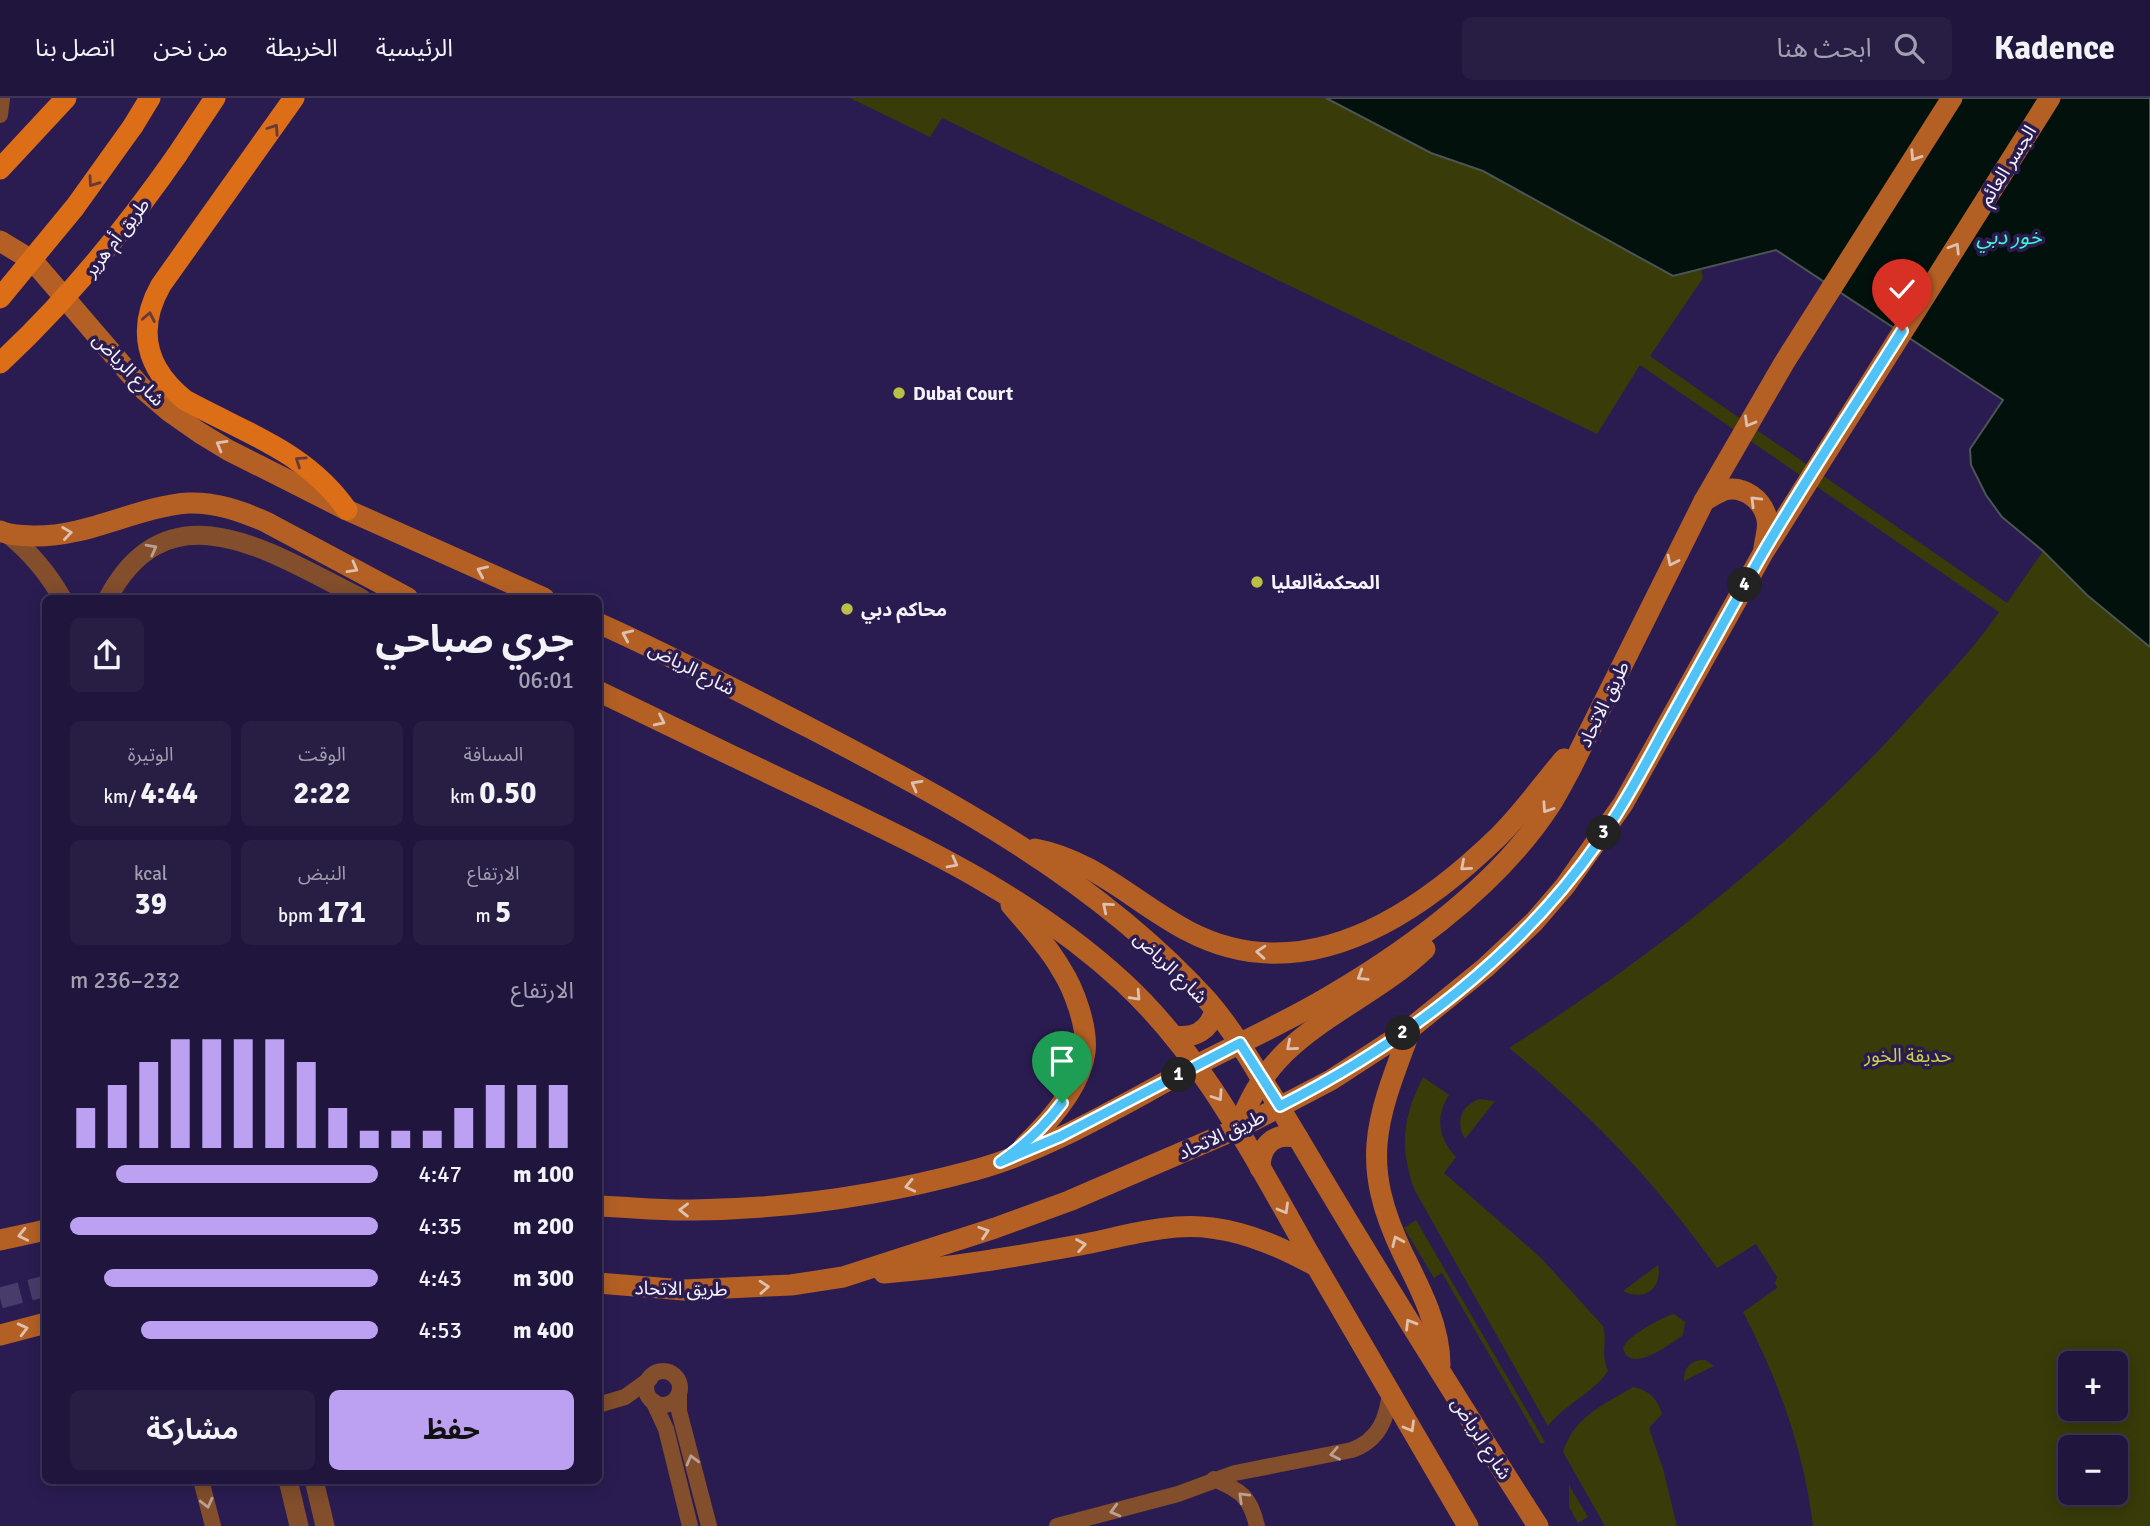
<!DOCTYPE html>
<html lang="ar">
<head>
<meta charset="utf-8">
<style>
	:root { --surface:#20153d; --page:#281e44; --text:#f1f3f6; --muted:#a29fb0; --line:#3d3457; --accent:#bca0f2 }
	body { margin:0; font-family:Signika,"Noto Sans Arabic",sans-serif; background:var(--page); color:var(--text); direction:rtl; height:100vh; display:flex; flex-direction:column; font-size:26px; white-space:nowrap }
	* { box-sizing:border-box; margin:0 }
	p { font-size:23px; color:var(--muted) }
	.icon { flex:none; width:38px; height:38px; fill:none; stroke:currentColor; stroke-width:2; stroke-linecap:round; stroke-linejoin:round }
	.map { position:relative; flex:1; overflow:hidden; direction:ltr }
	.details { position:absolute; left:42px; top:497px; width:560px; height:889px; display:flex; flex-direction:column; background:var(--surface); border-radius:10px; box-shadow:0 4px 18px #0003,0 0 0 2px var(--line); direction:rtl }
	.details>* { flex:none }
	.tools { position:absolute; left:2058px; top:1253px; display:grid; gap:14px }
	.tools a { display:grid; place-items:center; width:70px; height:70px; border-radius:10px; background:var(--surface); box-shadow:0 4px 18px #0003,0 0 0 2px var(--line); font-size:35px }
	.pin { position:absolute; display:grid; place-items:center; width:60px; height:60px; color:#fff; margin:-72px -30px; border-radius:50% 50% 50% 0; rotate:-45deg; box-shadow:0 0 7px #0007 }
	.pin .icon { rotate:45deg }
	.km { position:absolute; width:35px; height:35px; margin:-18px; border-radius:50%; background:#222; color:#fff; font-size:19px; line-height:35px; text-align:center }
	.round { display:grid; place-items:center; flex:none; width:74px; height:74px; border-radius:10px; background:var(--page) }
	.overview { display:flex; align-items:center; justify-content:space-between; height:119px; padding:0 28px }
	h1 { font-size:38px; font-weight:700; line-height:52px }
	.metrics { display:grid; grid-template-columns:repeat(3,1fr); gap:10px; height:119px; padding:7px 28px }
	.metrics div { display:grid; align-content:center; border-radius:10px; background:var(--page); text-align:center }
	.metrics b { font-size:30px; font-weight:700 }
	.metrics small { font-size:19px; font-weight:400 }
	.metrics p { font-size:19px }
	.chart { height:196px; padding:14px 28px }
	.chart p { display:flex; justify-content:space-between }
	.chart svg { width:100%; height:126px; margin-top:7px; stroke:var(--accent); stroke-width:6 }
	.cta { display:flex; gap:14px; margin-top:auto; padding:14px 28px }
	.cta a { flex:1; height:80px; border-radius:10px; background:var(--accent); color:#111; font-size:28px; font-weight:700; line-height:80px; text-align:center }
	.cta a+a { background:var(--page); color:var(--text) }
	ul { padding:0 28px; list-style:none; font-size:23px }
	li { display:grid; grid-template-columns:112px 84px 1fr; align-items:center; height:52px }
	li i { height:18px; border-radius:9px; background:var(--accent) }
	header { display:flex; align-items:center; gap:42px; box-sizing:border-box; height:98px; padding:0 35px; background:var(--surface); border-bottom:2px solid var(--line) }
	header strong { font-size:33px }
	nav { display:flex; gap:38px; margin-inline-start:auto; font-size:24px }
	.search { width:490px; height:63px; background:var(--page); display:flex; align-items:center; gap:18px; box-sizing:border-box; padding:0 24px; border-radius:10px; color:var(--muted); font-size:26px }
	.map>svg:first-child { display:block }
	.green { fill:#393b09; fill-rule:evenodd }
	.water { fill:#02110c; stroke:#4b5553; stroke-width:2 }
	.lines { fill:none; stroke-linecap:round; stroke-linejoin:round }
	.primary-tunnel { stroke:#483c6a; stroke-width:21; stroke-dasharray:21 10; stroke-linecap:butt }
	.minor { stroke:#824e2c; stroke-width:16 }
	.tertiary { stroke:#824e2c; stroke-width:19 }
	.secondary { stroke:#b46025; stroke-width:21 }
	.primary { stroke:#db6e16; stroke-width:21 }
	.primary-bridge { stroke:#db6e16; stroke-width:21 }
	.oneway { stroke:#68393c }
	.oneway2 { stroke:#dec0af }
	.oneway3 { stroke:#bba093 }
	.route-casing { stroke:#fff; stroke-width:14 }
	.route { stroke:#4fc3f7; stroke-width:9 }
	.poi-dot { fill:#bac045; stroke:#2a1c51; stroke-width:2.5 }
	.labels { text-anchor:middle; stroke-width:7; stroke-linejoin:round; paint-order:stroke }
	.street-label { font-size:19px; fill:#f4f3fa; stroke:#2a1c51 }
	.poi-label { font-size:19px; font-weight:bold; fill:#f4f3fa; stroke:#2a1c51; text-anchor:start }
	.park-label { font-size:19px; fill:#cdd345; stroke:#2a1c51 }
	.water-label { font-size:21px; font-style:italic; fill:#3cfbcd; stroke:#2a1c51 }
</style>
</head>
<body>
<header>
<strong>Kadence</strong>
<div class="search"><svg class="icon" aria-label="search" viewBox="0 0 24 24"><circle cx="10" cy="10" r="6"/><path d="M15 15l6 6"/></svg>ابحث هنا</div>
<nav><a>الرئيسية</a><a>الخريطة</a><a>من نحن</a><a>اتصل بنا</a></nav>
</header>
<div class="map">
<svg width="2150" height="1428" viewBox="0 0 2150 1428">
	<rect width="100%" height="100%" fill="#2a1c51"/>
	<g class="green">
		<path d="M850 0H1326L1431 55 1483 73 1673 178 1701 171 1703 180 1650 258 2007 505 2043 453 2105 512 2150 549V1428H1813C1804 1352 1778 1281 1743 1214L1777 1190 1775 1185 1777 1179 1756 1146 1717 1170C1655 1084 1592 1017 1509 950 1659 854 1798 744 1917 611 1945 580 1976 548 1999 514L1640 267 1597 336 942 20 930 39ZM2070 1265H2116V1311H2070ZM2070 1349H2116V1395H2070Z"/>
		<path d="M1423 979 1449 997C1435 1019 1438 1040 1456 1059L1444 1075 1541 1160 1603 1228C1608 1244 1600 1254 1608 1273 1592 1296 1565 1306 1548 1328L1414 1091C1399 1047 1403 1020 1423 979Z"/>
		<path d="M1480 1001 1495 1003 1465 1041C1455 1024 1461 1007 1480 1001Z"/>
		<polygon points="1416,1122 1545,1344 1541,1346 1442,1175 1434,1180 1404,1130"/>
		<path d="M1658 1167C1663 1190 1644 1204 1623 1193Z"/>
		<path d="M1674 1216 1685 1224 1683 1237C1669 1247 1629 1277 1623 1250 1627 1238 1662 1219 1674 1216Z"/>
		<path d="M1699 1262H1705L1714 1268 1684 1283C1683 1272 1689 1265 1699 1262Z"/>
		<path d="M1633 1289C1649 1292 1658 1301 1662 1316L1649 1330 1663 1371 1677 1428H1605L1563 1354C1574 1319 1603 1307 1633 1289Z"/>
		<polygon points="1569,1387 1588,1419 1578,1425 1569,1409"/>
	</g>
	<polygon class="water" points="1326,0 2150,0 2150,549 2087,497 2043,453 2002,419 1986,397 1971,367 1970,351 2003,302 1776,152 1673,178 1483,73 1431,55"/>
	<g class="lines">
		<polyline class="primary-tunnel" points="0,1200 46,1188"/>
		<g class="minor">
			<polyline points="0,17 2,0"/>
			<circle cx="663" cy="1290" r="17"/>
			<polyline points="679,1296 679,1313 709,1428"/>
			<polyline points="653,1303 666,1331 690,1428"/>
			<polyline points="598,1307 625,1299 650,1281"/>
			<path d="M1214 1381C1241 1393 1250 1398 1257 1428"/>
			<polyline points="201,1382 213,1428"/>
			<path d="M1057 1428 1178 1396 1235 1375 1352 1352C1379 1342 1387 1321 1390 1294"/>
		</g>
		<g class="tertiary">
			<path d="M9 437C31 455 48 475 62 500"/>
			<path d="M108 500C170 383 276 458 361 500"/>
			<polyline points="288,1382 299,1428"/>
			<polyline points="314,1382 325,1428"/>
		</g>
		<g class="secondary">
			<polyline points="0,143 33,163 142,290 170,314 200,335 228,352 347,412 544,500"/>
			<path d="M1704 403C1710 399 1717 395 1724 392 1744 387 1763 402 1767 421 1769 430 1765 441 1764 450"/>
			<path d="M0 433C10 438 20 437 31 438 87 440 135 409 188 405 216 404 241 413 266 424L408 500"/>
			<path d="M598 525C670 557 740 594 810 630 954 705 1097 781 1208 903 1227 925 1243 950 1258 975 1285 1017 1309 1059 1335 1102 1401 1212 1469 1320 1538 1428"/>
			<path d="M598 593C674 630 749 666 825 702 933 754 1034 802 1123 884 1204 959 1253 1057 1307 1152 1360 1244 1414 1336 1468 1428"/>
			<path d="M1035 751C1095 762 1136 806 1188 833 1304 894 1417 818 1499 738 1523 714 1542 687 1564 661"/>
			<path d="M1011 807C1028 827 1048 848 1061 871 1074 891 1088 929 1085 954 1081 989 1048 1025 1024 1048"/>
			<path d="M1411 930C1377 1021 1358 1062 1403 1156 1420 1190 1440 1228 1440 1267"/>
			<path d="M1174 938C1194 941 1210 932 1215 912"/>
			<path d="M1239 1030C1270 931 1357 915 1425 851"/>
			<path d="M1260 1070C1260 1047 1275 1033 1298 1040"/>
			<path d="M598 1108C630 1109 662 1113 693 1112 789 1111 883 1097 975 1072 1052 1051 1126 1004 1197 967 1243 943 1291 922 1335 895 1414 848 1498 786 1549 709 1557 697 1564 683 1571 670L1704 403 1784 265 1952 0"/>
			<polyline points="0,1142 46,1132"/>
			<path d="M884 1175C952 1170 1018 1158 1085 1146 1125 1138 1170 1124 1212 1130 1250 1135 1282 1150 1316 1168"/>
			<polyline points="598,1185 684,1192 791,1187 843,1179 995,1130 1069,1103 1239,1030 1331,982 1411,930 1485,870 1534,824 1565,788 1623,706 1763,455 2050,0"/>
			<polyline points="0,1237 46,1225"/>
		</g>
		<g class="primary">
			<path d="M294 0 161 187C136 231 146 271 185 302 245 335 307 354 347 412"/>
			<polyline points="133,28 150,0"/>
			<polyline points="177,57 215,0"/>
			<polyline points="0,71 66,0"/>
		</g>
		<g class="primary-bridge">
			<polyline points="0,200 75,109 133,28"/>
			<path d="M0 265C68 202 124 133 177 57"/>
		</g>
	</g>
	<defs><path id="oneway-chevron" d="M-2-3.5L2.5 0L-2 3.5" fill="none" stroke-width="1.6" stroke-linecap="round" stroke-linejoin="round" transform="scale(1.75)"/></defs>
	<g class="oneway">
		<use href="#oneway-chevron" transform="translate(274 31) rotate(-56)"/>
		<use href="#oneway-chevron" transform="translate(93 84) rotate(125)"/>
		<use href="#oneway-chevron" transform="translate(149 219) rotate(-79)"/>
		<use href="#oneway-chevron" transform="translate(300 363) rotate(-146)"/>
	</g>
	<g class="oneway2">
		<use href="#oneway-chevron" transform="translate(1915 58) rotate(123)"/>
		<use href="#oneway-chevron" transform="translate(1955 150) rotate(-58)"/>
		<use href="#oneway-chevron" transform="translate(1749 324) rotate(120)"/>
		<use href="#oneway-chevron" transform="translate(221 347) rotate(-150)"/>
		<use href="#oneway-chevron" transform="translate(1755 403) rotate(-135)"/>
		<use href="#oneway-chevron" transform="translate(67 435) rotate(-8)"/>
		<use href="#oneway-chevron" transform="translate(1672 463) rotate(116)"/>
		<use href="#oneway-chevron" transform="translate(353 470) rotate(29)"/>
		<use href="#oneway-chevron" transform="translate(482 473) rotate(-156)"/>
		<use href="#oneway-chevron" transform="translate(627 537) rotate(-156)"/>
		<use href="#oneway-chevron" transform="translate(660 623) rotate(26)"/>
		<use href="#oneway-chevron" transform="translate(916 687) rotate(-151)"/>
		<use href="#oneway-chevron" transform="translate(1547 710) rotate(124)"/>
		<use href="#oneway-chevron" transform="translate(953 765) rotate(28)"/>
		<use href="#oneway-chevron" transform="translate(1465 768) rotate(139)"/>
		<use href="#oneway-chevron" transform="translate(1107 809) rotate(-140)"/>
		<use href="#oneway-chevron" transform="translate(1261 854) rotate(-176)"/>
		<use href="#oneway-chevron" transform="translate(1362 878) rotate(148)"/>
		<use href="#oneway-chevron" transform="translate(1136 898) rotate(47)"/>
		<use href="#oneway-chevron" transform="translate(1291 948) rotate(139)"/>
		<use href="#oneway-chevron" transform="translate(1218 998) rotate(56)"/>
		<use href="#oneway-chevron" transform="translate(910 1088) rotate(167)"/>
		<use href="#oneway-chevron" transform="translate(1284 1111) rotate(60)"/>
		<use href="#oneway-chevron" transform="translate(684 1112) rotate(-179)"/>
		<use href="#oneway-chevron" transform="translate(984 1134) rotate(-18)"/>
		<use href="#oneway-chevron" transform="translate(23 1137) rotate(167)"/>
		<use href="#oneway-chevron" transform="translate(1397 1143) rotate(-114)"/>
		<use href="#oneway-chevron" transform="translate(1081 1147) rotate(-10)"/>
		<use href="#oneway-chevron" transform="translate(764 1189) rotate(-4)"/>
		<use href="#oneway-chevron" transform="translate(1410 1226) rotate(-121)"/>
		<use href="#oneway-chevron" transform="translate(23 1231) rotate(-14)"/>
		<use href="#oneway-chevron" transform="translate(1410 1329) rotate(60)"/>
	</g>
	<g class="oneway3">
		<use href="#oneway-chevron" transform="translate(152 451) rotate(-28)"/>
		<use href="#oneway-chevron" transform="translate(1335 1356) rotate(169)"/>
		<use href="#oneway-chevron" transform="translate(692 1362) rotate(-105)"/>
		<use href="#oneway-chevron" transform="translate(1243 1399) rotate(-136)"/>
		<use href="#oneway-chevron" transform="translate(207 1405) rotate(76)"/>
		<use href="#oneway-chevron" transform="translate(1115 1413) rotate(165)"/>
	</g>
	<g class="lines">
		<defs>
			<path id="route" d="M1062 1005C1044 1029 1025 1047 1000 1064L1061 1038 1240 945 1280 1008C1404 945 1519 858 1599 743 1623 708 1643 671 1663 634 1696 575 1728 516 1761 458 1805 382 1855 308 1902 233"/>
		</defs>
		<use href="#route" class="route-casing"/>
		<use href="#route" class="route"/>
	</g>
	<g class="poi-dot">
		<circle cx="899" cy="295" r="7"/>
		<circle cx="1257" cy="484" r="7"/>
		<circle cx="847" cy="511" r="7"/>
	</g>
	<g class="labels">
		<g class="street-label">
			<text transform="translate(2007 67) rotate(-58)" y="7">الجسر العائم</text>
			<text transform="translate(116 139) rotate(-52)" y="7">طريق أم هرير</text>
			<text transform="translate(129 271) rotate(46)" y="7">شارع الرياض</text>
			<text transform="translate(692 570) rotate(27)" y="7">شارع الرياض</text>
			<text transform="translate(1603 606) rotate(-64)" y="7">طريق الاتحاد</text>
			<text transform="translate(1171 869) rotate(44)" y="7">شارع الرياض</text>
			<text transform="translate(1221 1036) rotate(-25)" y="7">طريق الاتحاد</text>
			<text transform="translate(681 1190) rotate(1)" y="7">طريق الاتحاد</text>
			<text transform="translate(1482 1340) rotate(57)" y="7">شارع الرياض</text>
		</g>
		<g class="poi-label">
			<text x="913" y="302">Dubai Court</text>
			<text x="1271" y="491">المحكمةالعليا</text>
			<text x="861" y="518">محاكم دبي</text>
		</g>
		<g class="park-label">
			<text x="1908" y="964">حديقة الخور</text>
		</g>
		<g class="water-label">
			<text x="2009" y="146">خور دبي</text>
		</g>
	</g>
</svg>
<div class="tools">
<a>+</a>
<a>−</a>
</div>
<div class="pin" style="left:1062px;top:1005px;background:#1e9e55"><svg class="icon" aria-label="arrive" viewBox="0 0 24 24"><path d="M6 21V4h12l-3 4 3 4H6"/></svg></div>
<div class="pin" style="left:1902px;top:233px;background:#d93025"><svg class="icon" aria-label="check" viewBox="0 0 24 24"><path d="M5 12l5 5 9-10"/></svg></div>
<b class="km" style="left:1179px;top:977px">1</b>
<b class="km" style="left:1403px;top:935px">2</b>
<b class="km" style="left:1604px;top:735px">3</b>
<b class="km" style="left:1745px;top:487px">4</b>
<section class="details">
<div class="overview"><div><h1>جري صباحي</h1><p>06:01</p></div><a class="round"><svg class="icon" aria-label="share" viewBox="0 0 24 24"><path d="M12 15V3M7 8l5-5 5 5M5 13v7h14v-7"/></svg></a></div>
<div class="metrics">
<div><p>المسافة</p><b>0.50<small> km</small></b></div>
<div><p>الوقت</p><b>2:22</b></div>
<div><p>الوتيرة</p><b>4:44<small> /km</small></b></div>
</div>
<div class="metrics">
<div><p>الارتفاع</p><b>5<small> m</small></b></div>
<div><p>النبض</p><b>171<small> bpm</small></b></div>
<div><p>kcal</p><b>39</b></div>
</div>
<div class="chart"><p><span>الارتفاع</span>232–236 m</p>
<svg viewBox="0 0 160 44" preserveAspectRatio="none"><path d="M5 44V30M15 44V22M25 44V14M35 44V6M45 44V6M55 44V6M65 44V6M75 44V14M85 44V30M95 44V38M105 44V38M115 44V38M125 44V30M135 44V22M145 44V22M155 44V22"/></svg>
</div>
<ul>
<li><b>100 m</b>4:47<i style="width:85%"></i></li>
<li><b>200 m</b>4:35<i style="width:100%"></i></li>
<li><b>300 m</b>4:43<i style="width:89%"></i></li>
<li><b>400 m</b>4:53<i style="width:77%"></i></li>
</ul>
<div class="cta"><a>حفظ</a><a>مشاركة</a></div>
</section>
</div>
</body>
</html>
